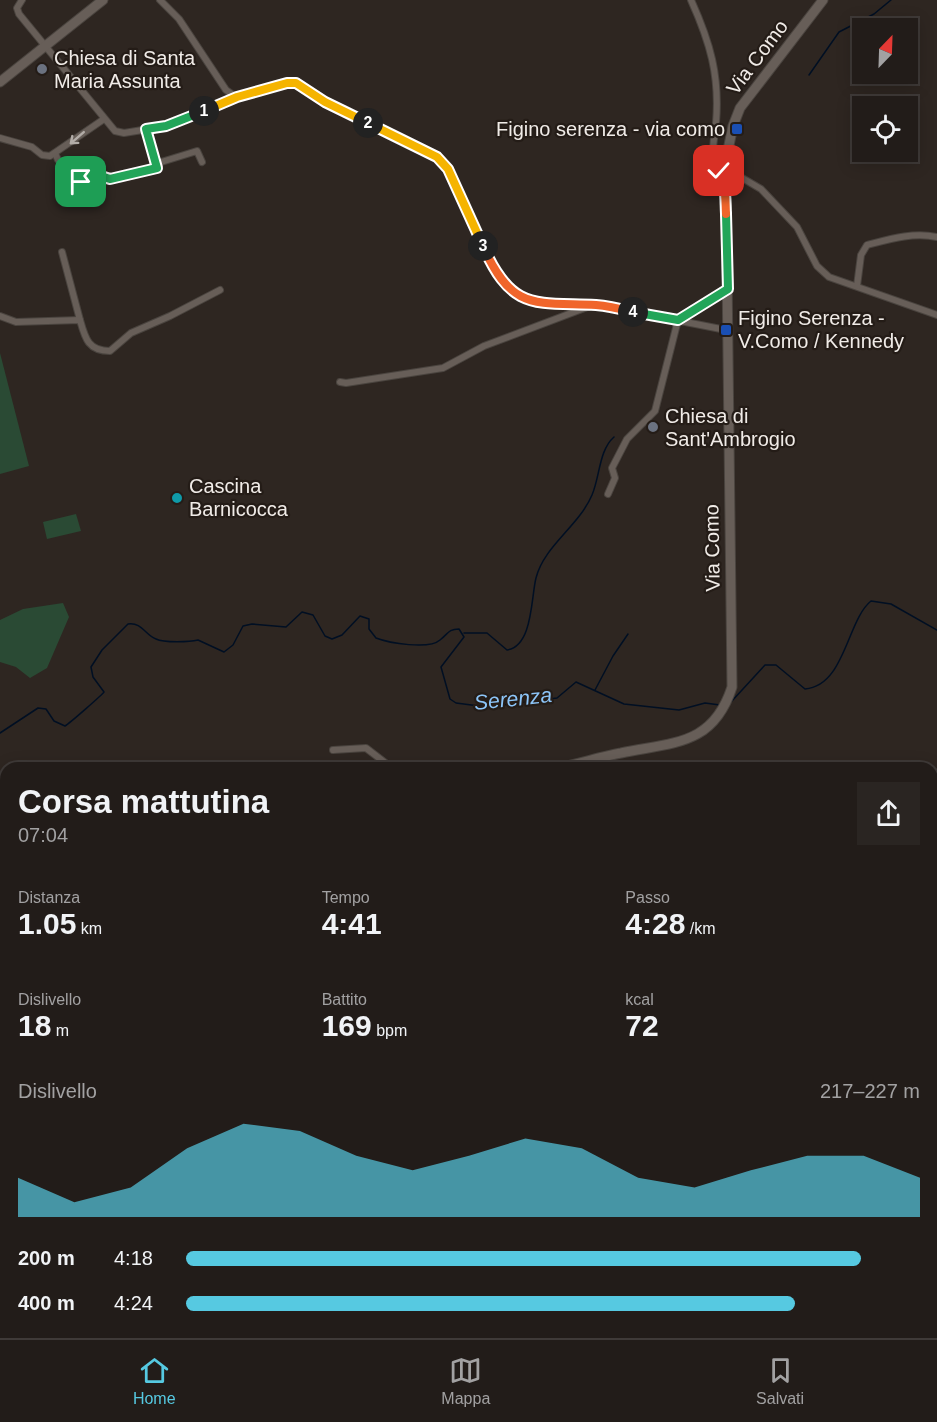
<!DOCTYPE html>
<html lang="it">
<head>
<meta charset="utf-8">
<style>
	:root { --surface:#221c19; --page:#2a2522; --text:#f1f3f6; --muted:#a2a1a2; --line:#3f3a38; --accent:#56c9e1 }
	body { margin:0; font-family:Arial,sans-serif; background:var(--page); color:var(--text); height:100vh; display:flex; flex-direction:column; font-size:22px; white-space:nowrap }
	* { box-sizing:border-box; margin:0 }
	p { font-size:20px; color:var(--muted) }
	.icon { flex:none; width:33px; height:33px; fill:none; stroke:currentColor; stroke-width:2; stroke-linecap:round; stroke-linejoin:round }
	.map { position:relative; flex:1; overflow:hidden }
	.side { position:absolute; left:0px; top:762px; width:938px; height:576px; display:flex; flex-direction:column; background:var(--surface); border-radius:18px 18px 0 0; box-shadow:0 3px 15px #0003,0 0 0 2px var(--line) }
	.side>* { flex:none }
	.needle { width:39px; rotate:23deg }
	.controls { position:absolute; left:852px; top:18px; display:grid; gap:12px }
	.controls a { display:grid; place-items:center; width:66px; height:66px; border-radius:0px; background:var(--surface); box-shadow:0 3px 15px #0003,0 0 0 2px var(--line); font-size:30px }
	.pin { position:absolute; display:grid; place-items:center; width:51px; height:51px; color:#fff; margin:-26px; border-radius:12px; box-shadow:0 3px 9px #0006 }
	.km { position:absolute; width:30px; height:30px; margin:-15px; border-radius:50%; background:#222; color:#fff; font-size:16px; line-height:30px; text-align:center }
	.round { display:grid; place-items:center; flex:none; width:63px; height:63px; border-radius:0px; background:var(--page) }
	.summary { display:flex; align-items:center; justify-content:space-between; height:102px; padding:0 18px }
	h1 { font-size:33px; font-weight:700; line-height:45px }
	.metrics { display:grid; grid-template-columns:repeat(3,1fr); gap:9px; height:102px; padding:6px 18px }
	.metrics div { display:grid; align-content:center }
	.metrics b { font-size:30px; font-weight:700 }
	.metrics small { font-size:16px; font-weight:400 }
	.metrics p { font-size:16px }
	.chart { height:168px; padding:12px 18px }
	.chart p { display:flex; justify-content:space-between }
	.chart svg { width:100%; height:108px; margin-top:6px; fill:var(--accent); opacity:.7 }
	ul { padding:0 18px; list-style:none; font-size:20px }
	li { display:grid; grid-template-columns:96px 72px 1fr; align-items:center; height:45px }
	li i { height:15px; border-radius:8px; background:var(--accent) }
	.tabs { display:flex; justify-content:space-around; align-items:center; height:84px; border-top:2px solid var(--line); background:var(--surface); font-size:16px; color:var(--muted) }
	.tabs a { display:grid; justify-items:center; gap:3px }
	.tabs .selected { color:var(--accent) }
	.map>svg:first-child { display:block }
	.industrial { fill:#372a37 }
	.green { fill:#2a4a34 }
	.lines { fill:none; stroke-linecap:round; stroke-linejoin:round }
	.stream { stroke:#000f23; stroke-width:1.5 }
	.street-casing { stroke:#4a443f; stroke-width:8 }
	.secondary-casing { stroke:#4a443f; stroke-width:11 }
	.street { stroke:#675e58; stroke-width:6 }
	.secondary { stroke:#675e58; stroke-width:9 }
	.oneway { stroke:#b2aca7 }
	.split-1-casing { stroke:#fff; stroke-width:12 }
	.split-2-casing { stroke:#fff; stroke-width:12 }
	.split-3-casing { stroke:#fff; stroke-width:12 }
	.split-4-casing { stroke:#fff; stroke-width:12 }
	.split-5-casing { stroke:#fff; stroke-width:12 }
	.split-6-casing { stroke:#fff; stroke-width:12 }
	.split-1 { stroke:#22a559; stroke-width:8 }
	.split-2 { stroke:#f5b400; stroke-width:8 }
	.split-3 { stroke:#f5b400; stroke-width:8 }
	.split-4 { stroke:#f0652b; stroke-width:8 }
	.split-5 { stroke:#22a559; stroke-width:8 }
	.split-6 { stroke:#f0652b; stroke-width:8 }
	.worship-dot { fill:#6b7280; stroke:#241c17; stroke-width:2 }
	.transit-dot { fill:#1a4fb4; stroke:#241c17; stroke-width:2 }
	.culture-dot { fill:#0f9aa8; stroke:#241c17; stroke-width:2 }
	.labels { text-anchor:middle; stroke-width:4.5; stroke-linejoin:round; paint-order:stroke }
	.street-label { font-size:20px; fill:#f0ebe7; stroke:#241c17 }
	.poi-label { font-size:20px; fill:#f0ebe7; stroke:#241c17; text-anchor:start }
	.water-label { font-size:21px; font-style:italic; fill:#8dc5f8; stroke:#241c17 }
</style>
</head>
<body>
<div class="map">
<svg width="937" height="1338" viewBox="0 0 937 1338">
	<rect width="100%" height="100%" fill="#2e2621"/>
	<polygon class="industrial" points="50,1332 451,1332 450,1338 405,1338 387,1334 386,1338 39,1338"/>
	<g class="green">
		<polygon points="0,353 29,466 0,474"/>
		<polygon points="76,514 81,531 47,539 43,522"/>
		<polygon points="63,603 69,617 47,668 30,678 16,667 0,662 0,620 23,609"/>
	</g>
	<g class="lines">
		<g class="stream">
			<polyline points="809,75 839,32 874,14 891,0"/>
			<path d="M464 633H487L507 650C533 646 531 597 536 578 544 546 579 526 592 495 600 476 599 450 614 437"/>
			<polyline points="595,690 613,656 628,634"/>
			<path d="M731 702 765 665H776L805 689C845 686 847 620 871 601L891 604 937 630"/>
			<path d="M0 733 38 708 46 709 54 721 65 726C70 723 103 694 104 692L93 677 91 667 102 650 128 624C142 622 145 635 156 639 164 643 190 642 198 640L224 652 233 645 243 626 252 624 286 627 302 612 313 615 325 636 332 639 342 635 360 616 369 619V629L376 638C389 643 429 650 440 640 448 634 448 629 459 629L464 637 441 667 450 699 456 703 487 707 557 698 576 682 624 704 679 710 705 703 720 705"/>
			<polyline points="871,1332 871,1338"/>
		</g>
		<defs>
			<g id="street">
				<polyline points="22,0 17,8 19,14 115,131 124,133 167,126 237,97 287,83 296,83 325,102 437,157 448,169 486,254 512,290 521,297 537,304 599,305 726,330"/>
				<polyline points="160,0 179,19 226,90 236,97"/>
				<path d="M691 0C710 42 720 76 716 123 714 142 708 162 721 177"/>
				<polyline points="146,129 156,166"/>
				<polyline points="0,138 32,147 42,155 50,156 104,119"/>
				<path d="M55 153 58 160 67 165 74 179C86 184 98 174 110 179L157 168 158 163 197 151 202 162"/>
				<polyline points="732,172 761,189 797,227 817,266 829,277 937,315"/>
				<polyline points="62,252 80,320"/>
				<path d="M857 286 861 255 867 245C890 239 913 232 937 237"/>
				<path d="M0 316 16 322 80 320C85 338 88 351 110 351L131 333 170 316 220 290"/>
				<polyline points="340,382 346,383 443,368 484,346 590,306"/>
				<polyline points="608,494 615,478 612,468 627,439 655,411 678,320 727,289"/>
				<polyline points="333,750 366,748 392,768"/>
				<polyline points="447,768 488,764 519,768"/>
				<polyline points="932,832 937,831"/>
				<polyline points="932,900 937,900"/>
				<polyline points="932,1014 933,1002"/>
				<polyline points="0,1074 6,1063"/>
				<polyline points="932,1077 937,1078"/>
				<polyline points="932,1183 937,1184"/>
				<polyline points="0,1301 6,1297"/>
				<polyline points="609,1332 609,1338"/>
				<polyline points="639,1332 640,1338"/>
				<polyline points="698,1332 698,1338"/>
				<polyline points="861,1332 864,1338"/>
				<polyline points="328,1338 329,1332"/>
				<polyline points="390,1338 392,1332"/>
				<polyline points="816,1338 817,1332"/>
			</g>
			<g id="secondary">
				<polyline points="0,82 103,0"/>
				<polyline points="724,169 733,126 740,108 823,0"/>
				<path d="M557 768C579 764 599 757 621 753 673 742 713 746 732 687L726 189 720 175 724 169 731 171"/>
				<polyline points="932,777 937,774"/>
				<polyline points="519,1338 520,1332"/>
			</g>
		</defs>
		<use href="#street" class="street-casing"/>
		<use href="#secondary" class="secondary-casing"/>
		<use href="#street" class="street"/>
		<use href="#secondary" class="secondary"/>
	</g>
	<defs><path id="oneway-shaft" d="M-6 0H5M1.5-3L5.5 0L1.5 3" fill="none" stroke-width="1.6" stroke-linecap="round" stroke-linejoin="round" transform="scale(1.5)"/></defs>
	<use class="oneway" href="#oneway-shaft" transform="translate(77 138) rotate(139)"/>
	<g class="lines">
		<defs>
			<polyline id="split-1" points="81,182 104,177 110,179 157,168 146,129 166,126 204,111"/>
			<polyline id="split-2" points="204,111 237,97 287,83 296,83 325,102 368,123"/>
			<polyline id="split-3" points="368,123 437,157 448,169 483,246"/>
			<path id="split-4" d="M483 246C512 312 535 302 596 305 609 306 621 309 633 312"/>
			<polyline id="split-5" points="633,312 678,320 728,289 726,214"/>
			<path id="split-6" d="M719 171 716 172C727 186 725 196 726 214"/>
		</defs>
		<use href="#split-1" class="split-1-casing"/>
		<use href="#split-2" class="split-2-casing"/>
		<use href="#split-3" class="split-3-casing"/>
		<use href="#split-4" class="split-4-casing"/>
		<use href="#split-5" class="split-5-casing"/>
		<use href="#split-6" class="split-6-casing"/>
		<use href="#split-1" class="split-1"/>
		<use href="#split-2" class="split-2"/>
		<use href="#split-3" class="split-3"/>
		<use href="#split-4" class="split-4"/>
		<use href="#split-5" class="split-5"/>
		<use href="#split-6" class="split-6"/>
	</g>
	<g class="worship-dot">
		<circle cx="42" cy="69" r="6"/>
		<circle cx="653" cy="427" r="6"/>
	</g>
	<g class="transit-dot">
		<rect x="731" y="123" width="12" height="12" rx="3"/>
		<rect x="720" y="324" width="12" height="12" rx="3"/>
	</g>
	<circle class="culture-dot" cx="177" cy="498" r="6"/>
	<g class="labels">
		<g class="street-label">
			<text transform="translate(757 57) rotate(-53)" y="7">Via Como</text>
			<text transform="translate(712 548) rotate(-91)" y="7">Via Como</text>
		</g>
		<g class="poi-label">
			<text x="54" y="65">Chiesa di Santa<tspan x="54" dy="23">Maria Assunta</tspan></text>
			<text x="725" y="136" text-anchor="end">Figino serenza - via como</text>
			<text x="738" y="325">Figino Serenza -<tspan x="738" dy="23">V.Como / Kennedy</tspan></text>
			<text x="665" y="423">Chiesa di<tspan x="665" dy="23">Sant'Ambrogio</tspan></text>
			<text x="189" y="493">Cascina<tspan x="189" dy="23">Barnicocca</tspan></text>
		</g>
		<g class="water-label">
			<text transform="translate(513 699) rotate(-6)" y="7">Serenza</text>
		</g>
	</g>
</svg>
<div class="controls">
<a><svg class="needle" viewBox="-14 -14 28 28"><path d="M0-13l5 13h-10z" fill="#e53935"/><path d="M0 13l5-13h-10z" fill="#a2a1a2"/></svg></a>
<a><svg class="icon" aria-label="locate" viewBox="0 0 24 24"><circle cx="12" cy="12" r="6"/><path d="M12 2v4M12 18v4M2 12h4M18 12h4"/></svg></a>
</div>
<div class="pin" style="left:81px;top:182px;background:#1e9e55"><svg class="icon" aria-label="arrive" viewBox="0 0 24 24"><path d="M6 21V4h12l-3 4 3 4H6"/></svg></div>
<div class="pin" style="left:719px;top:171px;background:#d93025"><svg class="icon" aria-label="check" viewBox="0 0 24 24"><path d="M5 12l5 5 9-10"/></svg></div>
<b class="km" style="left:204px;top:111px">1</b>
<b class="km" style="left:368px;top:123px">2</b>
<b class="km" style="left:483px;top:246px">3</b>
<b class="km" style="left:633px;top:312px">4</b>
<section class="side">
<div class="summary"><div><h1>Corsa mattutina</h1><p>07:04</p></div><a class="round"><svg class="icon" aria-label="share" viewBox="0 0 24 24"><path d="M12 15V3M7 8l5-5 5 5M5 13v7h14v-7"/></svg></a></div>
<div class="metrics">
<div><p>Distanza</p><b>1.05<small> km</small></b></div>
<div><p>Tempo</p><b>4:41</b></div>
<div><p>Passo</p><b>4:28<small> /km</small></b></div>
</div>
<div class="metrics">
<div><p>Dislivello</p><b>18<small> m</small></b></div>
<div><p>Battito</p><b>169<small> bpm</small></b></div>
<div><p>kcal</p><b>72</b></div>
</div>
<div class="chart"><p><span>Dislivello</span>217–227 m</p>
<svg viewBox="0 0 160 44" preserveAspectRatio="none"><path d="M0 44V28L10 38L20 32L30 16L40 6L50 9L60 19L70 25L80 19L90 12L100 16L110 28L120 32L130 25L140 19L150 19L160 28V44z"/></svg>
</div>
<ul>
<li><b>200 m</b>4:18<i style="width:92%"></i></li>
<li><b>400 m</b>4:24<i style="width:83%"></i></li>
</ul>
</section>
</div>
<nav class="tabs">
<a class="selected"><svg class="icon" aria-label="home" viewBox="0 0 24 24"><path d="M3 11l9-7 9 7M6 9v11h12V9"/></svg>Home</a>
<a><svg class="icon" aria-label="map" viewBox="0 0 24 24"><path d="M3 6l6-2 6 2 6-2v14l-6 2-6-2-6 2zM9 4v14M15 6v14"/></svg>Mappa</a>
<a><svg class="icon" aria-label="saved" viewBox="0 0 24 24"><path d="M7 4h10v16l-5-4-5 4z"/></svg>Salvati</a>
</nav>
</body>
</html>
